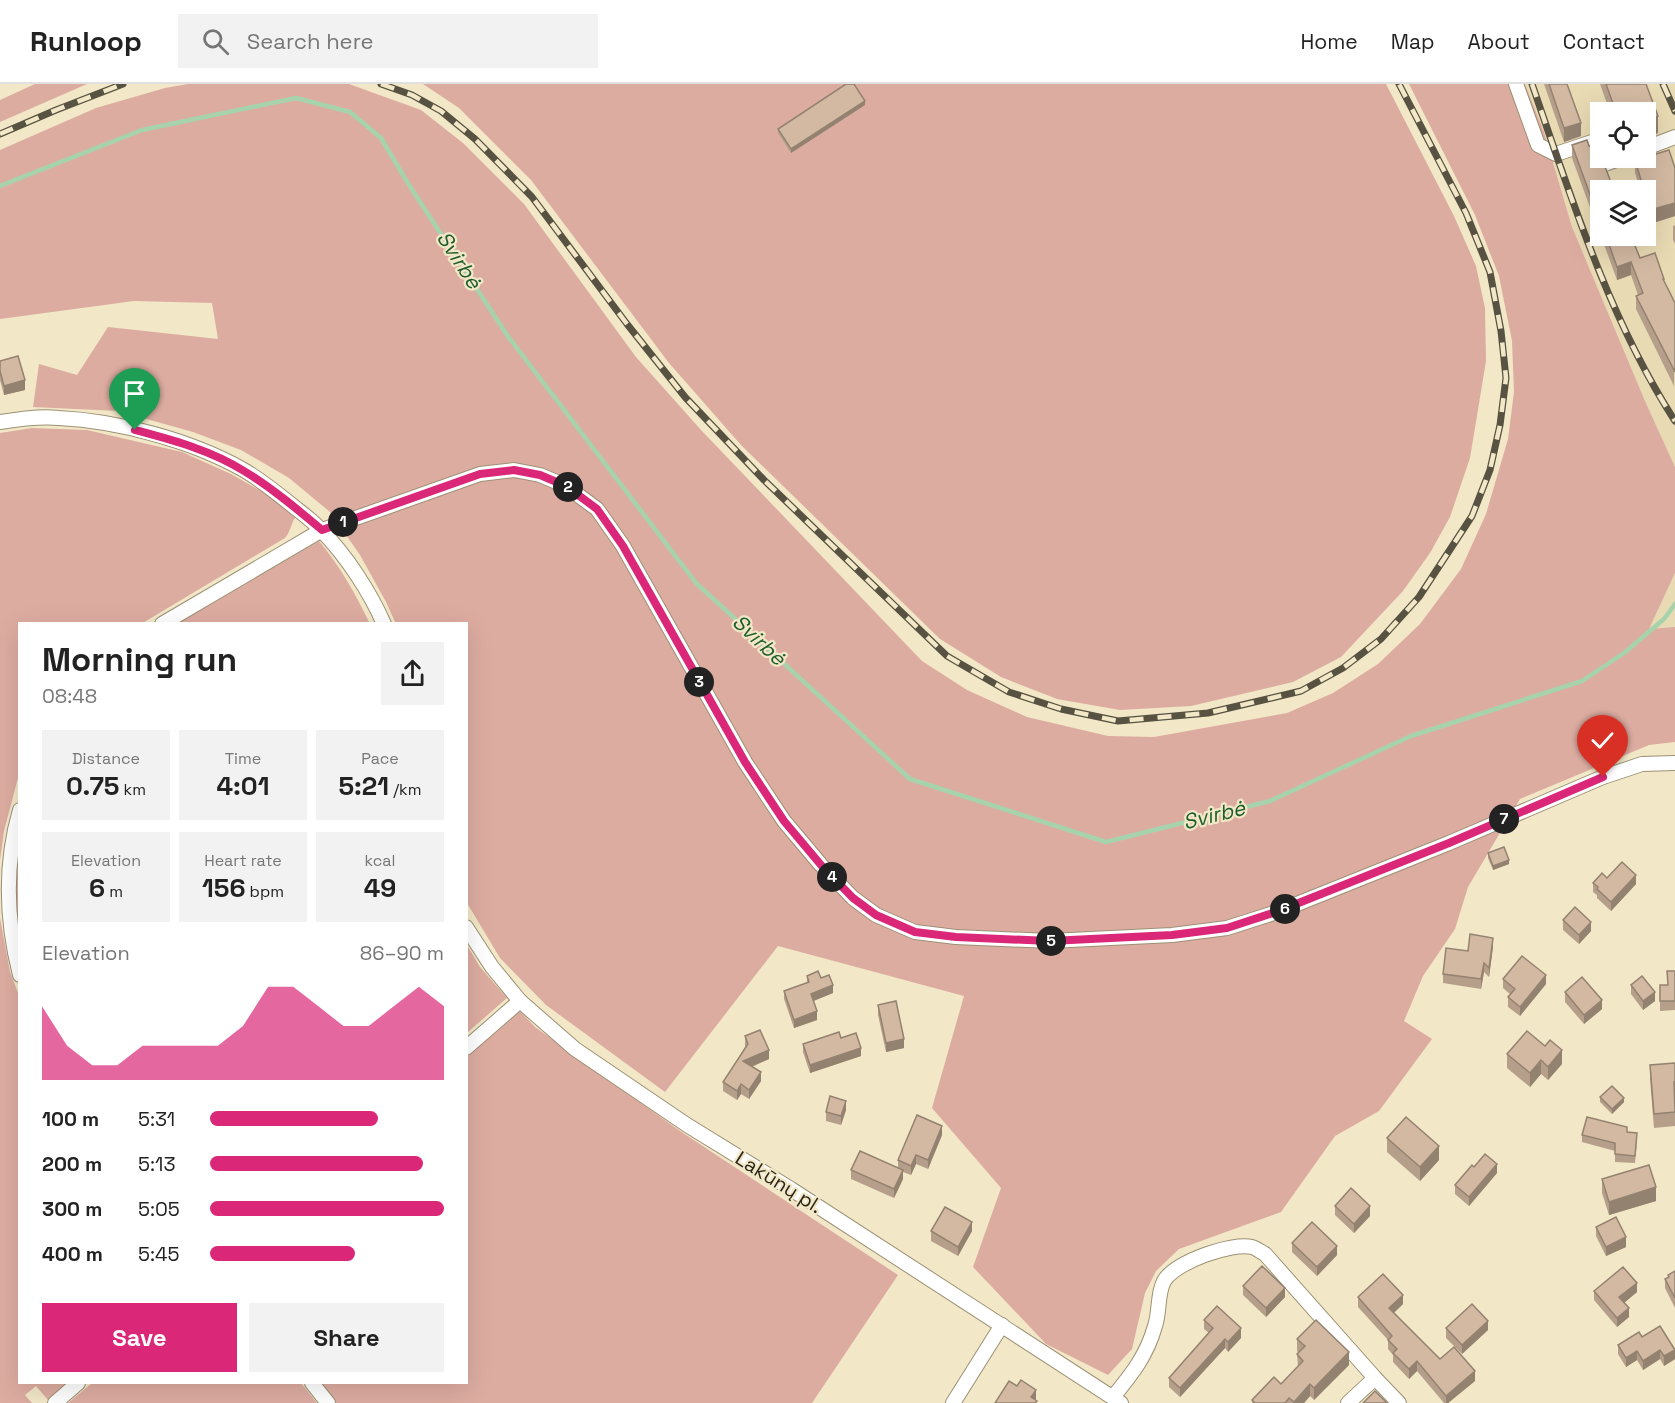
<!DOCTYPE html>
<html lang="en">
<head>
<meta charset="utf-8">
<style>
	:root { --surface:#fff; --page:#f2f2f2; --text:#222; --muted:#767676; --line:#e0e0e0; --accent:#db2777 }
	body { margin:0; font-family:"Space Grotesk",sans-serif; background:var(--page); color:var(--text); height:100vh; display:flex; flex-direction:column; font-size:22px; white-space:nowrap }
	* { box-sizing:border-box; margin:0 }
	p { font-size:20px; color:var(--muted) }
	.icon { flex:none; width:33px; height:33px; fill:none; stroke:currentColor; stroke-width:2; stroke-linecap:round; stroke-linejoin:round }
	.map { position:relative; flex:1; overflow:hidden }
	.panel { position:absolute; left:18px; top:538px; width:450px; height:762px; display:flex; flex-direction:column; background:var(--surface); border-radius:0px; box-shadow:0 6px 24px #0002 }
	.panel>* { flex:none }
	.controls { position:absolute; left:1590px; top:18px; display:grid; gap:12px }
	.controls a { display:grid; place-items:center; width:66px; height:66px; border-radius:0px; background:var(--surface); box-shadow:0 6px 24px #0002; font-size:30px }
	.pin { position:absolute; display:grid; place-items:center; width:51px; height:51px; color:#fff; margin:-62px -26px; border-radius:50% 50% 50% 0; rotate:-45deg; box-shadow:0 0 6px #0007 }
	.pin .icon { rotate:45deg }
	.km { position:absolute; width:30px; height:30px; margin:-15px; border-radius:50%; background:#222; color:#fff; font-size:16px; line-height:30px; text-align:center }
	.round { display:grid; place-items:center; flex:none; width:63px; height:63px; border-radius:0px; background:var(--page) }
	.head { display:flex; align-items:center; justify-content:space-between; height:102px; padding:0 24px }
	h1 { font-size:33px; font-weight:700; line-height:45px }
	.figures { display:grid; grid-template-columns:repeat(3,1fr); gap:9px; height:102px; padding:6px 24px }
	.figures div { display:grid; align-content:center; border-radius:0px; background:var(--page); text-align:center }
	.figures b { font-size:26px; font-weight:700 }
	.figures small { font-size:16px; font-weight:400 }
	.figures p { font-size:16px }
	.chart { height:168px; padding:12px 24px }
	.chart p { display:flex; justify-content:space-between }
	.chart svg { width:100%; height:108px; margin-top:6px; fill:var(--accent); opacity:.7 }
	.button { display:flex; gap:12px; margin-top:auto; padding:12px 24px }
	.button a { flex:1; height:69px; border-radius:0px; background:var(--accent); color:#fff; font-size:24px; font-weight:700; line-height:69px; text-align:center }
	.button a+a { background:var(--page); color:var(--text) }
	ul { padding:0 24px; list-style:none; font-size:20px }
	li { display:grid; grid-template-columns:96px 72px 1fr; align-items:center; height:45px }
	li i { height:15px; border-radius:8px; background:var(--accent) }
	header { display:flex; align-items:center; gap:36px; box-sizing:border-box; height:84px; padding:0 30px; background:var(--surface); border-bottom:2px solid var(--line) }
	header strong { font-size:28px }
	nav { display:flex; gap:33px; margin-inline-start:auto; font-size:21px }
	.search { width:420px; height:54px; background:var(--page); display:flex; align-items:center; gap:15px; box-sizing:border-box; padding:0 21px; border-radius:0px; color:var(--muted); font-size:22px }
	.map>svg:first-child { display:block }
	.built { fill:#e8dab3; fill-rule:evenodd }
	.green { fill:#ddaca1 }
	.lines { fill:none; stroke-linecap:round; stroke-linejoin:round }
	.stream { stroke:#a6d3ac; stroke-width:4.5 }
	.street-casing { stroke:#9c9174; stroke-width:16 }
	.street { stroke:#fff; stroke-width:14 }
	.rail-casing { stroke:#575241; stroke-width:7 }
	.rail { stroke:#f2e7c7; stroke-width:4.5; stroke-dasharray:14; stroke-linecap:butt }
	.wall { fill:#b59f8b }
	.shaded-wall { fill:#948271 }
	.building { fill:#d3b9a2; stroke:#948271; stroke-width:1.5 }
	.route-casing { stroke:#fff; stroke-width:12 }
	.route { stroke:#db2777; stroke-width:8 }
	.labels { text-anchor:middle; stroke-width:4.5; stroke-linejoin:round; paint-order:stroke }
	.street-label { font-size:20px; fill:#292519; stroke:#f2e7c7 }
	.water-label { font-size:21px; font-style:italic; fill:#1d5d2c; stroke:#f2e7c7 }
</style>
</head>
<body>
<header>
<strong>Runloop</strong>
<div class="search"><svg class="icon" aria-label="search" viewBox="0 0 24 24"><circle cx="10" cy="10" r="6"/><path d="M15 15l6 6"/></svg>Search here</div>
<nav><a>Home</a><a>Map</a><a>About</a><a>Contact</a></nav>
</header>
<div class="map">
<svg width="1675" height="1319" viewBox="0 0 1675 1319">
	<rect width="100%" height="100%" fill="#f2e7c7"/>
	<g class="built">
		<path d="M1525 0H1675V383L1645 317 1572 143 1544 48ZM1600 28H1646V74H1600ZM1600 106H1646V152H1600Z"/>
		<polygon points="1675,489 1675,543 1648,546"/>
	</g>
	<g class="green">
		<polygon points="35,0 87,0 0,38 0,16"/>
		<polygon points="188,0 349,0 421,26 463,59 524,120 636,273 701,346 922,577 967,606 1027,633 1108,652 1154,653 1287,629 1333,609 1378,580 1420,540 1461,485 1486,430 1508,355 1514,308 1512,257 1499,192 1475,131 1409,0 1525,0 1544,48 1572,143 1645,317 1675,383 1675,489 1649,545 1675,543 1675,658 1649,661 1520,715 1468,803 1455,845 1423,892 1404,937 1432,955 1379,1027 1335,1052 1281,1128 1179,1165 1156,1187 1145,1209 1132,1265 1108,1291 1046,1260 973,1183 1001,1104 932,1024 964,912 778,862 665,1008 546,921 500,874 467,819 466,540 396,540 386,518 360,471 330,428 289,394 241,366 193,348 118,327 33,323 39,280 77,291 108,243 218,255 212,219 134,217 0,235 0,66 96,24 165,4"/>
		<polygon points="423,0 1386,0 1454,132 1476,182 1485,224 1486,277 1470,374 1450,433 1430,469 1403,507 1341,573 1293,598 1191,622 1120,626 1057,615 1001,593 940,555 741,361 669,279 531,96 459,24"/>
		<path d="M32 344 87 346 182 368 231 390 266 410 296 433C292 436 291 447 285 454L141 540H20L19 690 4 747 0 776V349Z"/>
		<path d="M319 457C340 482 356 511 370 540H176Z"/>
		<path d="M19 760V854C14 827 14 786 19 760Z"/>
		<polygon points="0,834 10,888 20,914 20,1299 67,1299 48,1316 36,1302 25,1311 32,1319 0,1319"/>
		<polygon points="467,861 480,883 507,914 467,949"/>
		<polygon points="519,926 535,943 680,1047 898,1191 812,1319 336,1319 321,1299 466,1299 467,973"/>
		<polygon points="92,1299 301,1299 317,1319 68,1319"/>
	</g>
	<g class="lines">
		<polyline class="stream" points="0,102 142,46 296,14 350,28 381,54 409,101 507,251 696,499 910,695 1106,758 1270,717 1411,652 1582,597 1624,569 1664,535 1675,520"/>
		<defs>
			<g id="street">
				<polyline points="1516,0 1538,61 1556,70 1595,57 1600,69"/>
				<polyline points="1646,64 1675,53"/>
				<polyline points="1603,74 1605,80 1622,74"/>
				<path d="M0 338C19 335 39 332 59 334 118 337 190 356 242 385 260 395 277 409 293 422 303 430 313 437 321 446 346 471 370 508 384 540"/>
				<polyline points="162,540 322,446 480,390 514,386 540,391 566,402 597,425 623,462 745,678 784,737 821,781 853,814 876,831 915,848 956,853 1050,857 1172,851 1227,844 1277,828 1449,759 1603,693 1642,680 1675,679"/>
				<path d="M20 726C4 781 6 836 20 891"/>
				<polyline points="466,843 492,883 520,917 575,965 687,1041 791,1105 1121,1319"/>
				<polyline points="466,964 520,917"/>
				<polyline points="312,1299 328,1319"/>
				<path d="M1113 1313C1132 1290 1147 1271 1155 1242 1160 1228 1157 1210 1164 1197 1175 1178 1232 1158 1252 1163 1256 1164 1261 1168 1265 1170L1375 1294 1399 1319"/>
				<polyline points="55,1319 78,1299"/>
				<polyline points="953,1319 1002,1241"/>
				<polyline points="1348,1319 1375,1294"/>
			</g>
		</defs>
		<use href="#street" class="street-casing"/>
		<use href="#street" class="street"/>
		<defs>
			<g id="rail">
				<polyline points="381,0 412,11 441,27 475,55 532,113 627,240 685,313 764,396 947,572 1009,608 1061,625 1118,637 1208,629 1301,607 1343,584 1381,555 1419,513 1472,432 1490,386 1500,341 1506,294 1501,247 1490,188 1466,129 1399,0"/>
				<path d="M1532 0C1571 113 1609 235 1675 337"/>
				<polyline points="1663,0 1675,27"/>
				<polyline points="0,50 56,26 123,0"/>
			</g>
		</defs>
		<use href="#rail" class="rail-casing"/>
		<use href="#rail" class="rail"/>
	</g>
	<g class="wall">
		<polygon points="1544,0 1567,0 1581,52 1564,58"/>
		<polygon points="1600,0 1646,0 1658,49 1646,54 1646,28 1610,28"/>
		<polygon points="865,21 791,69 778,49 778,45"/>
		<polygon points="1572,61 1589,62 1600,106 1600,151 1572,74"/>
		<polygon points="1635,76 1675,84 1675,132 1650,140 1646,125 1646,106 1640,106 1635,89"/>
		<polygon points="1675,141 1675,160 1673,156 1673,142"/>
		<polygon points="1601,152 1631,152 1640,174 1664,198 1675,219 1674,302 1636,225 1636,212 1638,211 1631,191 1617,196"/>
		<polygon points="0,277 25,306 4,311 0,296"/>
		<polygon points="1488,769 1509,780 1493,786 1488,774"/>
		<polygon points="1593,799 1636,800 1611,827 1597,814 1597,811 1593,808"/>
		<polygon points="1563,836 1591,847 1579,860 1563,846"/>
		<polygon points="1493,863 1489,893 1484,888 1481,905 1443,899 1443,890 1468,867"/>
		<polygon points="1675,887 1675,926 1660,927 1660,901 1668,901"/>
		<polygon points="807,892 821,894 833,909 813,917 817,936 794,944 784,915 784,907 807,899"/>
		<polygon points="1503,895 1546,900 1520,932 1508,923 1508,913 1510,910 1503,904"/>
		<polygon points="1631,901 1655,917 1643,926 1631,910"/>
		<polygon points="1565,908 1602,925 1584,940 1565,918"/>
		<polygon points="878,921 904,964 886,968 878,931"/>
		<polygon points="745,952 769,975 752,983 761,997 749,1015 741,1010 737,1016 723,1007 723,998 745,963"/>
		<polygon points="841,954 861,972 810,989 803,968 803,960"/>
		<polygon points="1507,970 1562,980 1548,996 1541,990 1530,1003 1507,984"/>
		<polygon points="1675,979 1675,1042 1654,1044 1650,995 1650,981"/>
		<polygon points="1600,1013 1624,1018 1612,1030 1600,1018"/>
		<polygon points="846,1026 841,1041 826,1037 826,1028"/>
		<polygon points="1627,1048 1637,1057 1635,1079 1615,1078 1615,1067 1582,1058 1582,1051"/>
		<polygon points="942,1051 928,1085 916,1080 911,1091 903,1088 903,1095 894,1114 851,1095 851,1086 898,1084 898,1076"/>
		<polygon points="1387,1054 1439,1076 1420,1097 1387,1068"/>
		<polygon points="1474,1083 1497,1089 1469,1122 1455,1110 1455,1101"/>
		<polygon points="1602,1095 1656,1117 1609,1131 1602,1109"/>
		<polygon points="1335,1122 1370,1132 1354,1149 1335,1131"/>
		<polygon points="1596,1143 1626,1163 1606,1172 1596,1152"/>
		<polygon points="931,1147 972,1147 958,1172 931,1157"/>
		<polygon points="1292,1159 1337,1171 1317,1192 1292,1168"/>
		<polygon points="1675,1187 1675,1224 1665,1204 1665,1195 1668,1193 1668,1191"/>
		<polygon points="1243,1202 1285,1213 1266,1233 1243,1211"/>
		<polygon points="1594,1207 1637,1208 1624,1219 1629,1233 1617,1243 1594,1216"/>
		<polygon points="1358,1213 1403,1220 1394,1229 1440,1275 1475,1297 1448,1319 1444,1319 1417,1287 1409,1295 1393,1278 1393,1271 1388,1265 1388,1256 1358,1223"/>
		<polygon points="1204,1236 1241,1254 1228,1268 1225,1264 1180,1313 1169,1303 1169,1294 1209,1249 1204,1245"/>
		<polygon points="1446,1244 1488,1246 1462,1270 1446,1254"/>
		<polygon points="1642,1253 1675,1266 1675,1275 1664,1282 1660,1275 1643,1286 1637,1276 1626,1283 1618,1270 1618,1261"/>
		<polygon points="1297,1255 1349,1281 1314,1316 1310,1312 1304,1319 1252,1319 1252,1316 1281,1300 1298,1283 1297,1270 1299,1269 1297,1267"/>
	</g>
	<g class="shaded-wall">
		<polygon points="865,17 865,21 791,69 791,65"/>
		<polygon points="1658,32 1658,49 1646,54 1646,36"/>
		<polygon points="1581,39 1581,52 1564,58 1564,44"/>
		<polygon points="1675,119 1675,132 1650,140 1650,126"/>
		<polygon points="1631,178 1631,191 1617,196 1617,183"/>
		<polygon points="25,296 25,306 4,311 4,302"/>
		<polygon points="1509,776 1509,780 1493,786 1493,782"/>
		<polygon points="1636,791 1636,800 1611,827 1611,818"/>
		<polygon points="1591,838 1591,847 1579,860 1579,851"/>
		<polygon points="1493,854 1493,863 1489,893 1489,884"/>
		<polygon points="1484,879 1484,888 1481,905 1481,895"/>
		<polygon points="1546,891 1546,900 1520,932 1520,923"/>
		<polygon points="833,901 833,909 811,918 811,910"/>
		<polygon points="1655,908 1655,917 1643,926 1643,917"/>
		<polygon points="1602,916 1602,925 1584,940 1584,931"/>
		<polygon points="817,927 817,936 794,944 794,936"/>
		<polygon points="904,955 904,964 886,968 886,959"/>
		<polygon points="861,964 861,972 810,989 810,981"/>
		<polygon points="769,966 769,975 743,986 743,977"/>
		<polygon points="1562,966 1562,980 1548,996 1548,983"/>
		<polygon points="1541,976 1541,990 1530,1003 1530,989"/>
		<polygon points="761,988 761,997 749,1015 749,1006"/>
		<polygon points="741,1000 741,1010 737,1016 737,1007"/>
		<polygon points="1624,1014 1624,1018 1612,1030 1612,1025"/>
		<polygon points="846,1017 846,1026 841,1041 841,1032"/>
		<polygon points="942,1042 942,1051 928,1085 928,1076"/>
		<polygon points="1439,1062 1439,1076 1420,1097 1420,1083"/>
		<polygon points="916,1071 916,1080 911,1091 911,1082"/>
		<polygon points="1497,1080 1497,1089 1469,1122 1469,1113"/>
		<polygon points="903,1086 903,1095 894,1114 894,1105"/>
		<polygon points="1656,1103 1656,1117 1609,1131 1609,1118"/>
		<polygon points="1370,1122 1370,1132 1354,1149 1354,1140"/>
		<polygon points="972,1138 972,1147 958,1172 958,1163"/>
		<polygon points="1626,1153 1626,1163 1606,1172 1606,1163"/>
		<polygon points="1337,1162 1337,1171 1317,1192 1317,1183"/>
		<polygon points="1637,1199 1637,1208 1619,1223 1619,1213"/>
		<polygon points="1285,1204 1285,1213 1266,1233 1266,1224"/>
		<polygon points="1403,1211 1403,1220 1389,1233 1389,1224"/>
		<polygon points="1629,1224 1629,1233 1617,1243 1617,1234"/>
		<polygon points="1488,1237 1488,1246 1462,1270 1462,1261"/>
		<polygon points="1241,1244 1241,1254 1228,1268 1228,1258"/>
		<polygon points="1225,1255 1225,1264 1180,1313 1180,1304"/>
		<polygon points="1660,1266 1660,1275 1643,1286 1643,1277"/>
		<polygon points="1675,1266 1675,1275 1664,1282 1664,1272"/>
		<polygon points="1637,1267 1637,1276 1626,1283 1626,1274"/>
		<polygon points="1349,1268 1349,1281 1314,1316 1314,1304"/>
		<polygon points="1417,1277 1417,1287 1409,1295 1409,1285"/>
		<polygon points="1475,1287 1475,1297 1448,1319 1446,1319 1446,1312"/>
		<polygon points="1310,1300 1310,1312 1304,1319 1294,1319"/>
		<polygon points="1036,1306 1036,1315 1034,1319 1031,1313"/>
	</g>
	<g class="building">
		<polygon points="846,0 854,0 865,17 791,65 778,45"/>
		<polygon points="1549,0 1567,0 1581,39 1564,44"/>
		<polygon points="1606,0 1646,0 1658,32 1646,36 1646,28 1616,28"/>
		<polygon points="1587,56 1589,62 1593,61 1597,70 1602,75 1614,106 1600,106 1600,138 1572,61"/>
		<polygon points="1669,66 1675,84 1675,119 1650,126 1646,111 1646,106 1644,106 1635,76 1646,74 1646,73"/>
		<polygon points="1606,152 1631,152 1640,174 1655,169 1664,195 1663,195 1675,219 1675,288 1636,212 1643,209 1631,178 1617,183"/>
		<polygon points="18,272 25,296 4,302 0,287 0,277"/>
		<polygon points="1504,763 1509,776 1493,782 1488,769"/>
		<polygon points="1622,778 1636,791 1611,818 1597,805 1598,803 1593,799 1602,789 1607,794"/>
		<polygon points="1575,823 1591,838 1579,851 1563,836"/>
		<polygon points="1470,850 1493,854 1489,884 1484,879 1481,895 1443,890 1446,864 1468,867"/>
		<polygon points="1522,872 1546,891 1520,923 1508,913 1515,905 1503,895"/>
		<polygon points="818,887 821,894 829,891 833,901 811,910 817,927 794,936 784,907 809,898 807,892"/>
		<polygon points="1667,887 1675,887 1675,917 1660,917 1660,901 1668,901"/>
		<polygon points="1642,892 1655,908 1643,917 1631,901"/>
		<polygon points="1582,893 1602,916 1584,931 1565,908"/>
		<polygon points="896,917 904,955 886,959 878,921"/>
		<polygon points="760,946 769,966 743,977 761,988 749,1006 741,1000 737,1007 723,998 748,960 745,952"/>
		<polygon points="1527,947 1545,962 1550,956 1562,966 1548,983 1541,976 1530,989 1507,970"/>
		<polygon points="839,948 841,954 856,949 861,964 810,981 803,960"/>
		<polygon points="1675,979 1675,997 1674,998 1675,1028 1654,1030 1650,981"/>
		<polygon points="1612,1002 1624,1014 1612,1025 1600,1013"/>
		<polygon points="830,1012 846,1017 841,1032 826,1028"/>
		<polygon points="917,1031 942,1042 928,1076 916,1071 911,1082 898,1076"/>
		<polygon points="1406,1033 1439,1062 1420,1083 1387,1054"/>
		<polygon points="1587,1033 1627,1043 1627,1048 1637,1049 1635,1072 1615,1070 1615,1059 1582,1051"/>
		<polygon points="860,1067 903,1086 894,1105 851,1086"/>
		<polygon points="1485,1070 1497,1080 1469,1113 1455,1101 1472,1081 1474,1083"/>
		<polygon points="1649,1081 1656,1103 1609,1118 1602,1095"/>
		<polygon points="1351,1104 1370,1122 1354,1140 1335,1122"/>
		<polygon points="945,1123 972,1138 958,1163 931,1147"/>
		<polygon points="1616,1133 1626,1153 1606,1163 1596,1143"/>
		<polygon points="1312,1138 1337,1162 1317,1183 1292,1159"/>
		<polygon points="1262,1182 1285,1204 1266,1224 1243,1202"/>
		<polygon points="1623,1183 1637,1199 1619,1213 1629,1224 1617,1234 1594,1207"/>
		<polygon points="1675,1187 1675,1214 1665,1195 1669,1193 1668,1191"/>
		<polygon points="1383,1190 1403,1211 1389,1224 1440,1275 1454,1263 1475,1287 1446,1312 1417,1277 1409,1285 1393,1269 1397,1265 1388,1256 1392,1252 1358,1213"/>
		<polygon points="1472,1220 1488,1237 1462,1261 1446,1244"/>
		<polygon points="1217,1222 1241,1244 1228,1258 1225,1255 1180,1304 1169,1294 1213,1244 1204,1236"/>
		<polygon points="1316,1236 1349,1268 1314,1304 1310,1300 1294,1318 1289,1314 1285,1319 1255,1319 1252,1316 1274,1293 1281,1300 1303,1277 1297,1270 1305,1262 1297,1255"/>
		<polygon points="1660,1242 1675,1266 1664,1272 1660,1266 1643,1277 1637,1267 1626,1274 1618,1261 1639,1248 1642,1253"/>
		<polygon points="1021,1296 1036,1306 1031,1313 1037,1317 1035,1319 995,1319 1009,1297 1017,1302"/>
		<polygon points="1375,1307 1387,1319 1363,1319"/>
	</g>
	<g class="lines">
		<defs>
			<path id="route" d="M135 346C172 356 211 366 244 387 272 404 297 425 322 446L480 390 514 386 540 391 566 402 597 425 623 462 745 678 784 737 821 781 853 814 876 831 915 848 956 853 1050 857 1172 851 1227 844 1276 828 1449 759 1603 693"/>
		</defs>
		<use href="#route" class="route-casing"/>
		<use href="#route" class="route"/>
	</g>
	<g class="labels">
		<g class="street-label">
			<text transform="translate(779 1098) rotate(32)" y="7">Lakūnų pl.</text>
		</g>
		<g class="water-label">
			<text transform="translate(459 176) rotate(57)" y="7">Svirbė</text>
			<text transform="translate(759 556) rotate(43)" y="7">Svirbė</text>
			<text transform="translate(1214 731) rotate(-14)" y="7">Svirbė</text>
		</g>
	</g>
</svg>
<div class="controls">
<a><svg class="icon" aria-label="locate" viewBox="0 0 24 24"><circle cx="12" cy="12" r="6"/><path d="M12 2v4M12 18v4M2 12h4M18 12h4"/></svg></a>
<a><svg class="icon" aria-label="layers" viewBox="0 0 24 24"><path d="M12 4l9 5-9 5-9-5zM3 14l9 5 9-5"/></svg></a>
</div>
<div class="pin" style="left:135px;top:346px;background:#1e9e55"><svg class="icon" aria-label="arrive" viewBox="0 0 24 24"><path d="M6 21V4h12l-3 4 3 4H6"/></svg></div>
<div class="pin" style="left:1603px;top:693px;background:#d93025"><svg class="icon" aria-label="check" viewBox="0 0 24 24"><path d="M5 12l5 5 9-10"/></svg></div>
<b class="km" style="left:343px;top:438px">1</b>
<b class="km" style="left:568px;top:403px">2</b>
<b class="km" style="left:699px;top:598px">3</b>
<b class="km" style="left:832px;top:793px">4</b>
<b class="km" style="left:1051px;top:857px">5</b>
<b class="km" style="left:1285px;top:825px">6</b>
<b class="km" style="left:1504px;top:735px">7</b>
<section class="panel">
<div class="head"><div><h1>Morning run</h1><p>08:48</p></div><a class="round"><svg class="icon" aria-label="share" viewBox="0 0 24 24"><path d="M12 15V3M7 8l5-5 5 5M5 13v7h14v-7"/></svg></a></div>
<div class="figures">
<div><p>Distance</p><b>0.75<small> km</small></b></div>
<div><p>Time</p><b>4:01</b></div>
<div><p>Pace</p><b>5:21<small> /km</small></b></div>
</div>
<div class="figures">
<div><p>Elevation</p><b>6<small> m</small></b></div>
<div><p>Heart rate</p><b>156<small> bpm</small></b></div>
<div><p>kcal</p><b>49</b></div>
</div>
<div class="chart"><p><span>Elevation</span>86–90 m</p>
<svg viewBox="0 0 160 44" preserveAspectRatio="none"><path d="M0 44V14L10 30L20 38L30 38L40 30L50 30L60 30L70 30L80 22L90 6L100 6L110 14L120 22L130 22L140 14L150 6L160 14V44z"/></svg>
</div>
<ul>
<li><b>100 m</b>5:31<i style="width:72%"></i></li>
<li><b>200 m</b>5:13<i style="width:91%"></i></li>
<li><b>300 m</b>5:05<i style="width:100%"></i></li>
<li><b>400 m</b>5:45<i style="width:62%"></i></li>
</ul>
<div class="button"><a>Save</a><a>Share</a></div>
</section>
</div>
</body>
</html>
